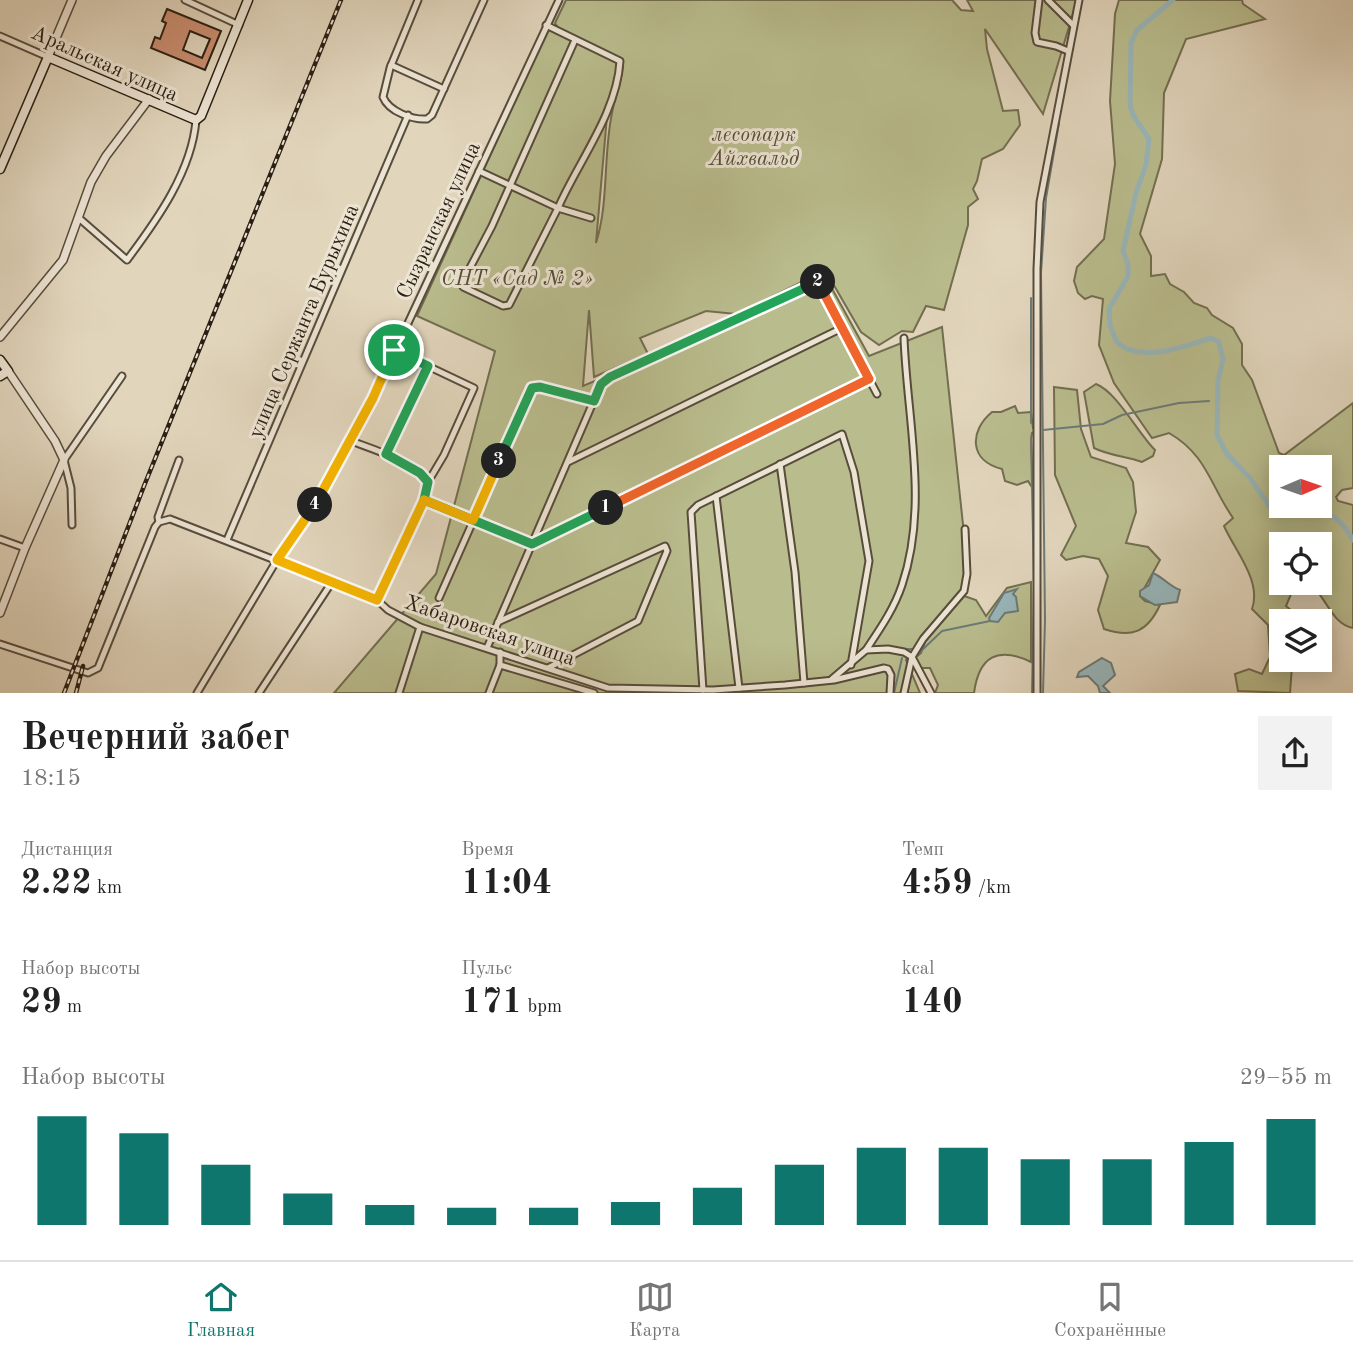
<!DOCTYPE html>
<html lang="ru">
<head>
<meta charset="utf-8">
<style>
	:root { --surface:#fff; --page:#f2f2f2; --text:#222; --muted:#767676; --line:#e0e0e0; --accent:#0f766e }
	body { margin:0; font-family:"Old Standard TT",serif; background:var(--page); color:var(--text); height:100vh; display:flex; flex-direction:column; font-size:26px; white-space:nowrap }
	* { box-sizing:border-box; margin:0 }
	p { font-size:23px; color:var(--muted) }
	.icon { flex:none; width:38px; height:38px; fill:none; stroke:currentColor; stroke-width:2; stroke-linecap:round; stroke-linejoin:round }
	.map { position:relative; height:693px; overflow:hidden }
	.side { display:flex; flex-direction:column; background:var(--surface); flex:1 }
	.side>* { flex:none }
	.needle { width:46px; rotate:88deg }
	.fabs { position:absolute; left:1269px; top:455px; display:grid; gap:14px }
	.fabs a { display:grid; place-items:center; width:63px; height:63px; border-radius:0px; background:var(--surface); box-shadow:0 4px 18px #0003; font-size:35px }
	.pin { position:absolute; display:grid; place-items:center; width:60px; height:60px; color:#fff; margin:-30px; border:4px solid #fff; border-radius:50%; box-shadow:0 2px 7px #0007 }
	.km { position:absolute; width:35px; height:35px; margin:-18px; border-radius:50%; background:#222; color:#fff; font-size:19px; line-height:35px; text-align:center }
	.round { display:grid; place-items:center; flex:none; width:74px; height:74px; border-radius:0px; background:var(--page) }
	.headline { display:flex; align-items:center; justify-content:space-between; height:119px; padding:0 21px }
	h1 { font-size:38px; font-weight:700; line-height:52px }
	.figures { display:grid; grid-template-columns:repeat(3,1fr); gap:10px; height:119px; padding:7px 21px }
	.figures div { display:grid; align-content:center }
	.figures b { font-size:35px; font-weight:700 }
	.figures small { font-size:19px; font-weight:400 }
	.figures p { font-size:19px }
	.chart { height:196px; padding:14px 21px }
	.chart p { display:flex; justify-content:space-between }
	.chart svg { width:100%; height:126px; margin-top:7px; stroke:var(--accent); stroke-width:6 }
	.dock { display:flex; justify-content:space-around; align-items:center; height:98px; border-top:2px solid var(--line); background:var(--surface); font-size:19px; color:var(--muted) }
	.dock a { display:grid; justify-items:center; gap:4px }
	.dock .on { color:var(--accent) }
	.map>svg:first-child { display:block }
	.green { fill:#b9bc8d; stroke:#726e50; stroke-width:2; fill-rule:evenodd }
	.water { fill:#98b6ba; stroke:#6c7a77; stroke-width:2 }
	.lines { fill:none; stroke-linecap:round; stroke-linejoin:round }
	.stream { stroke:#6c7a77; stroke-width:2 }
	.canal { stroke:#98b6ba; stroke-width:5 }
	.building { fill:#ca8d70; stroke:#2a1f12; stroke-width:2; fill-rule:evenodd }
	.minor-casing { stroke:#584c3c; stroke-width:9 }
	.tertiary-casing { stroke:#584c3c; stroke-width:10 }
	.secondary-casing { stroke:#2a1f12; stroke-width:11 }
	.minor { stroke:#ece4d3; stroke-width:5 }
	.tertiary { stroke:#ece4d3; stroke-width:7 }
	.secondary { stroke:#ece4d3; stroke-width:8 }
	.rail-casing { stroke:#2a1f12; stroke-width:4.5 }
	.rail { stroke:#ece4d3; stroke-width:2; stroke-dasharray:5; stroke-linecap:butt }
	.split-1-casing { stroke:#fff; stroke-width:14 }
	.split-2-casing { stroke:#fff; stroke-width:14 }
	.split-3-casing { stroke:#fff; stroke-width:14 }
	.split-4-casing { stroke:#fff; stroke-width:14 }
	.split-5-casing { stroke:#fff; stroke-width:14 }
	.split-1 { stroke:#22a559; stroke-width:9 }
	.split-2 { stroke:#f0652b; stroke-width:9 }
	.split-3 { stroke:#22a559; stroke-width:9 }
	.split-4 { stroke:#f5b400; stroke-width:9 }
	.split-5 { stroke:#f5b400; stroke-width:9 }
	.labels { text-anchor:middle; stroke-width:6; stroke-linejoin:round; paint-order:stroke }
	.street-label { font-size:21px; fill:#2a1f12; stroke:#ece4d3 }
	.park-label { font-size:21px; font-style:italic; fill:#554e37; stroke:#ece4d3 }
</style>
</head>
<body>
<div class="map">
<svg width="1353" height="693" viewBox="0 0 1353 693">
	<rect width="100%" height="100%" fill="#e1d5bc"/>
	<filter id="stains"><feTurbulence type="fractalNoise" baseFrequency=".00286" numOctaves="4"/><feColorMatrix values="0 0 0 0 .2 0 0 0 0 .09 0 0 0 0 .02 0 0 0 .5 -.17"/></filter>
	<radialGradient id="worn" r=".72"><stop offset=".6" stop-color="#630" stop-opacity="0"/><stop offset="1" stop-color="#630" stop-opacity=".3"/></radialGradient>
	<g class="green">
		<path d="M566 0H952L961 10 973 11 967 0H1077L1043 114 985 29 987 49 1003 111 1018 110 1020 125 1003 149 982 159 977 181 973 189 978 199 968 207V225L944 310 926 306 913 332 902 331 879 345 861 332 828 275 817 280 812 277 736 314 706 311 640 338 648 354 594 377 589 310 583 386 829 283 869 356 942 327 969 581 906 660 920 693H334L436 574 495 351 417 316 550 24 558 28 555 23ZM623 60C624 78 615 95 612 113 603 156 609 202 596 243L607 116Z"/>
		<path d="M1119 0H1242L1243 4 1265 19 1186 39 1164 93 1162 159 1140 234 1151 256V276L1165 274 1170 284 1184 292 1194 303 1207 308 1212 315 1233 328 1242 344V365L1252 380 1279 453 1284 455 1353 403V488L1342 490 1336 497 1338 501 1353 505V628C1335 625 1328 604 1317 591L1309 590 1291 594 1286 606 1292 611 1295 621H1281V660H1298L1292 666 1290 693 1238 691 1235 674 1249 669 1262 674 1270 657 1268 625 1252 609C1262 581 1235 551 1224 526L1233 518C1210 485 1207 455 1169 433L1152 438 1114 383 1099 345 1103 299 1092 296 1085 299 1078 293 1074 281 1077 267 1104 239 1115 164 1110 101 1115 14ZM1281 467H1320V506H1281ZM1281 544H1320V583H1281Z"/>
		<path d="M1096 384C1117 392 1137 432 1155 450L1153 456 1142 462C1126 456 1110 456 1094 448L1084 392Z"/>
		<path d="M1054 387 1077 390 1081 429 1091 457 1126 468 1133 482 1136 512 1126 543 1148 547 1160 560 1140 596 1145 601 1160 605C1147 633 1131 638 1104 629L1098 610 1108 576 1099 559 1083 556 1066 560 1061 555 1076 526 1055 475Z"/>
		<path d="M1015 406 1018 413 1031 412 1033 428 1038 430 1032 433 1031 439 1033 489 1028 481 1017 485 1005 481 1002 469C969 461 969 431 992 412H1001Z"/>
		<path d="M1031 582V662C998 646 979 656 974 693H935L938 685 930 668H921L915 658 921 653 926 640 964 596 976 600 986 616 1007 588Z"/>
	</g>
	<g class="water">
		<path d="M1153 573C1164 578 1169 586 1180 590L1177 602 1155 605 1140 596V591L1149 585Z"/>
		<polygon points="1017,589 1013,594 1016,597 1018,611 1005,613 998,622 990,621 989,618 1004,593"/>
		<polygon points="1102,658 1111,663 1115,675 1103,686 1110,693 1100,693 1098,686 1088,676 1077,677 1079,672"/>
	</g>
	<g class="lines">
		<g class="stream">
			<polyline points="1031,298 1031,423"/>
			<polyline points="1043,430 1103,424 1122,415 1179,403 1209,401"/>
			<polyline points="1031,439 1034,584 1032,693"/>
			<polyline points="904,649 913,649"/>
			<polyline points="919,653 942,631 990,621"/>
			<polyline points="894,693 902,658"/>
			<polyline points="1043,693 1045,620 1041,273 1046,198 1059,123"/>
		</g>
		<path class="canal" d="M1173 0 1137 30 1131 43 1130 105 1133 115 1149 139 1146 165 1136 193 1123 251 1128 264V276L1109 309 1110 326 1117 342C1140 364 1185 346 1211 338L1219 342 1223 359 1218 381 1217 435 1227 454 1250 478 1275 514C1312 520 1329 496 1353 540"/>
	</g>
	<path class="building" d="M167 9 221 31 205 70 151 48 155 37 160 39 166 23 162 21ZM190 31 210 39 202 58 183 50Z"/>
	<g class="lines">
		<defs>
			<g id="minor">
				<polyline points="185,0 239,25"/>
				<path d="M418 0 390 68 383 97C389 112 413 120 427 119L432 115 484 0"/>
				<polyline points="1039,0 1035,33 1037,42 1056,46 1068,51"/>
				<polyline points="1048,0 1073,25"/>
				<polyline points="0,36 48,57"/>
				<polyline points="575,40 492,226 463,281 463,287 503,306 509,305 558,208 591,218"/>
				<polyline points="391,65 444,89"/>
				<path d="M479 171 558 208C578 162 617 113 620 61L546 25"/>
				<path d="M80 219 127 260C157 220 192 171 196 120"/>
				<polyline points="394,350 474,388 444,455 428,482"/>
				<path d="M351 441C378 451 409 460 428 482V492L377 600"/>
				<polyline points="386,454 428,366"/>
				<polyline points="568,462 842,328"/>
				<polyline points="780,464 795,572 804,683"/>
				<polyline points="716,496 739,688"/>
				<polyline points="424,500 532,544 869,379"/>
				<polyline points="159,522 158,517 179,460"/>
				<polyline points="72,525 71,488 64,460 122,376"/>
				<polyline points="0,539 25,548"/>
				<polyline points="227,540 408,115"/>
				<polyline points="439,598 532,388 540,387 594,401"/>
				<polyline points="498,622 665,546 667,551 638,621 548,668"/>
				<polyline points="0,644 88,673 98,668 155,527 159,522 170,519 377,600 388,610 420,627 608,688 713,690 785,685 834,680 884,668 888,669 891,675 890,693"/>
				<polyline points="487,648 601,384 610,377 817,280 877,394"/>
				<path d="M866 650C880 629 894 609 902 585 929 505 907 419 904 338"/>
				<polyline points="500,652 500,665 594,693"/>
				<polyline points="832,679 866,650 888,649 904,652 912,657 931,693"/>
				<polyline points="703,690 691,512 698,505 842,434 854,472 869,561 851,665"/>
				<polyline points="197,693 277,560 304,524 373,398 559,0"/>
				<polyline points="259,693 332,582"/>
				<polyline points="399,693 420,627"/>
				<polyline points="489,693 500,665"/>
				<polyline points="904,693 912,657 923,639 964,591 967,574 965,529"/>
				<polyline points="1037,693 1037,269 1040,202 1079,0"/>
			</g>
			<g id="tertiary">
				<polyline points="48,57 72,0"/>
				<polyline points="0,337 63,260 91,182 106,156 149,99"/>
				<polyline points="0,613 25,548 64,460 55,441 8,371"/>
			</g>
			<g id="secondary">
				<polyline points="0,169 48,57 196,120 201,116 248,0"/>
				<polyline points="0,360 8,371 0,376"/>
			</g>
		</defs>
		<use href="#minor" class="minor-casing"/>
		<use href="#tertiary" class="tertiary-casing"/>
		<use href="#secondary" class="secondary-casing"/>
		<use href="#minor" class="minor"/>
		<use href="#tertiary" class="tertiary"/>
		<use href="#secondary" class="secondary"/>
		<defs>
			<g id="rail">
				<polyline points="64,693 144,486 341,0"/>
				<polyline points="76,693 83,666"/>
			</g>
		</defs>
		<use href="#rail" class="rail-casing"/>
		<use href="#rail" class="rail"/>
	</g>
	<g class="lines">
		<defs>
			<polyline id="split-1" points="394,350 428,366 386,454 420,473 428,482 424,500 532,544 606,508"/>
			<polyline id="split-2" points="606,508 869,379 818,282"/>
			<polyline id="split-3" points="499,461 532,388 540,387 594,401 601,384 610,377 818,282"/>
			<polyline id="split-4" points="315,505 277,560 377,600 424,500 473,520 499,461"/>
			<polyline id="split-5" points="315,505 373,398 394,350"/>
		</defs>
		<use href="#split-1" class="split-1-casing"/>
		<use href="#split-2" class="split-2-casing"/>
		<use href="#split-3" class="split-3-casing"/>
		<use href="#split-4" class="split-4-casing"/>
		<use href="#split-5" class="split-5-casing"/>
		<use href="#split-1" class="split-1"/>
		<use href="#split-2" class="split-2"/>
		<use href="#split-3" class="split-3"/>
		<use href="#split-4" class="split-4"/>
		<use href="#split-5" class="split-5"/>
	</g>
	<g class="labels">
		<g class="street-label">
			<text transform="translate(105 63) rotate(24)" y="7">Аральская улица</text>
			<text transform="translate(438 220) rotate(-65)" y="7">Сызранская улица</text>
			<text transform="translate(303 321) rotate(-67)" y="7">улица Сержанта Бурыхина</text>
			<text transform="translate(490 630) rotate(19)" y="7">Хабаровская улица</text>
		</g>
		<g class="park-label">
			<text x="754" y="141">лесопарк<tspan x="754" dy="24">Айхвальд</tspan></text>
			<text x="517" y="285">СНТ «Сад № 2»</text>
		</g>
	</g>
	<rect width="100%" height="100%" filter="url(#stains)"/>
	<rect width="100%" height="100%" fill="url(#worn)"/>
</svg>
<div class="fabs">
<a><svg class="needle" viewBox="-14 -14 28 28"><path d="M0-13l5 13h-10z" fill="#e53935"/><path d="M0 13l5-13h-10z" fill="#767676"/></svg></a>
<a><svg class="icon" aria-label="locate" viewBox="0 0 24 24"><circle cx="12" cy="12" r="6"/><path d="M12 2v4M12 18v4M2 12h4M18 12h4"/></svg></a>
<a><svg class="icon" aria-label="layers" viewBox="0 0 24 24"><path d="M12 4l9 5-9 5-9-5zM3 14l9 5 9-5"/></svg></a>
</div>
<div class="pin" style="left:394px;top:350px;background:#1e9e55"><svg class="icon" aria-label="arrive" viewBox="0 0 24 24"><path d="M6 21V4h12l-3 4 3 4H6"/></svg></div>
<b class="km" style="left:606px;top:508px">1</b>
<b class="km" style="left:818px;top:282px">2</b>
<b class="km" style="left:499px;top:461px">3</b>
<b class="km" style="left:315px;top:505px">4</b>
</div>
<section class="side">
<div class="headline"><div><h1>Вечерний забег</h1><p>18:15</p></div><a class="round"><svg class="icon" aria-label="share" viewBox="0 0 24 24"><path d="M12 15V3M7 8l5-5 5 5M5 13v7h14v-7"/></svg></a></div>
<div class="figures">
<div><p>Дистанция</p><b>2.22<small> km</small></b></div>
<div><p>Время</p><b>11:04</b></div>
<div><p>Темп</p><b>4:59<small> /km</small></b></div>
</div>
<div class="figures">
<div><p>Набор высоты</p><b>29<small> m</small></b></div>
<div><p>Пульс</p><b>171<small> bpm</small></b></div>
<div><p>kcal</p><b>140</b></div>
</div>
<div class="chart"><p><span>Набор высоты</span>29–55 m</p>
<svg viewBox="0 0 160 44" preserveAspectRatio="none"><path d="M5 44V6M15 44V12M25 44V23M35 44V33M45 44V37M55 44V38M65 44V38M75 44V36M85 44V31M95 44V23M105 44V17M115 44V17M125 44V21M135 44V21M145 44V15M155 44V7"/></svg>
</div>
</section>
<nav class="dock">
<a class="on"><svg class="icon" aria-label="home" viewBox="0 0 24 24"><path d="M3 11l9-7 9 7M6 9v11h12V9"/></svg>Главная</a>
<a><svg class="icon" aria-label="map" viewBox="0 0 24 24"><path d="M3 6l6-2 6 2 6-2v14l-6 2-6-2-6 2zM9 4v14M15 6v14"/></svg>Карта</a>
<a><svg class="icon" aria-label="saved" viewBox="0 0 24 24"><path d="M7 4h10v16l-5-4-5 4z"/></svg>Сохранённые</a>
</nav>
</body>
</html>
